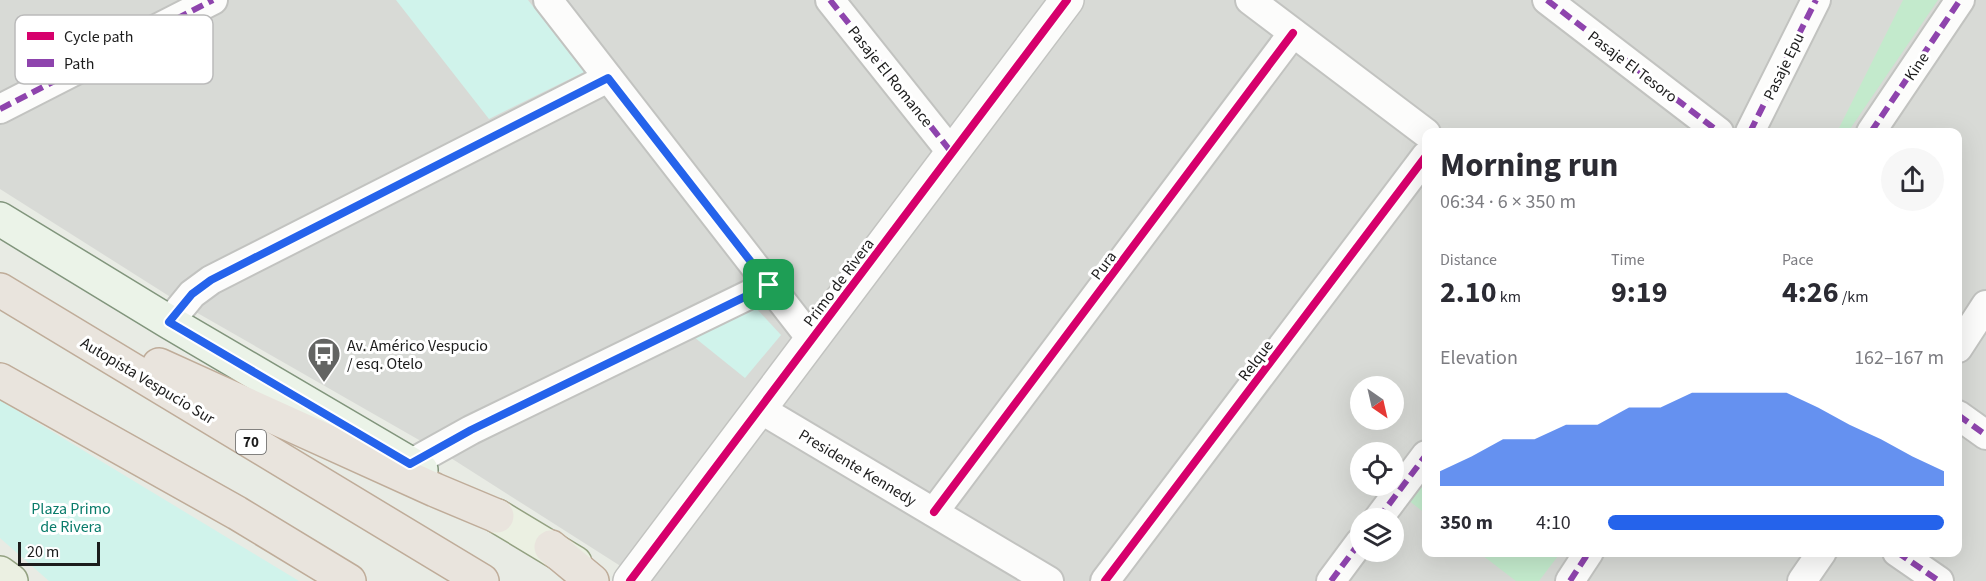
<!DOCTYPE html>
<html lang="en">
<head>
<meta charset="utf-8">
<style>
	:root { --surface:#fff; --page:#f7f7f7; --text:#2b2b33; --muted:#7c7c81; --accent:#2563eb }
	body { margin:0; font-family:"Source Sans 3",sans-serif; background:var(--page); color:var(--text); height:100vh; display:flex; flex-direction:column; font-size:22px; white-space:nowrap }
	* { box-sizing:border-box; margin:0 }
	p { font-size:20px; color:var(--muted) }
	.icon { flex:none; width:33px; height:33px; fill:none; stroke:currentColor; stroke-width:2; stroke-linecap:round; stroke-linejoin:round }
	.map { position:relative; flex:1; overflow:hidden }
	.side { position:absolute; left:1422px; top:128px; width:540px; height:429px; display:flex; flex-direction:column; background:var(--surface); border-radius:12px; box-shadow:0 6px 24px #0002 }
	.side>* { flex:none }
	.needle { width:39px; rotate:146deg }
	.controls { position:absolute; left:1350px; top:376px; display:grid; gap:12px }
	.controls a { display:grid; place-items:center; width:54px; height:54px; border-radius:50%; background:var(--surface); box-shadow:0 6px 24px #0002; font-size:30px }
	.scale { position:absolute; left:18px; bottom:15px; width:82px; box-sizing:border-box; padding-left:6px; border:3px solid #1c1c1c; border-top:0; font-size:16px; line-height:21px; white-space:nowrap; color:#1c1c1c; -webkit-text-stroke:4px #fff; paint-order:stroke }
	.pin { position:absolute; display:grid; place-items:center; width:51px; height:51px; color:#fff; margin:-26px; border-radius:12px; box-shadow:0 3px 9px #0006 }
	.round { display:grid; place-items:center; flex:none; width:63px; height:63px; border-radius:32px; background:var(--page) }
	.headline { display:flex; align-items:center; justify-content:space-between; height:102px; padding:0 18px }
	h1 { font-size:33px; font-weight:700; line-height:45px }
	.figures { display:grid; grid-template-columns:repeat(3,1fr); gap:9px; height:102px; padding:6px 18px }
	.figures div { display:grid; align-content:center }
	.figures b { font-size:30px; font-weight:700 }
	.figures small { font-size:16px; font-weight:400 }
	.figures p { font-size:16px }
	.chart { height:168px; padding:12px 18px }
	.chart p { display:flex; justify-content:space-between }
	.chart svg { width:100%; height:108px; margin-top:6px; fill:var(--accent); opacity:.7 }
	ul { padding:0 18px; list-style:none; font-size:20px }
	li { display:grid; grid-template-columns:96px 72px 1fr; align-items:center; height:45px }
	li i { height:15px; border-radius:8px; background:var(--accent) }
	.map>svg:first-child { display:block }
	.residential { fill:#d8dad6; fill-rule:evenodd }
	.grass { fill:#c3eacc }
	.park { fill:#d0f3eb }
	.lines { fill:none; stroke-linecap:round; stroke-linejoin:round }
	.minor-casing { stroke:#c2c3c0; stroke-width:32 }
	.tertiary-casing { stroke:#c2c3c0; stroke-width:36 }
	.secondary-casing { stroke:#81957c; stroke-width:36 }
	.primary-casing { stroke:#93a181; stroke-width:36 }
	.motorway-casing { stroke:#bfac99; stroke-width:36 }
	.minor { stroke:#fcfcfb; stroke-width:28 }
	.tertiary { stroke:#fcfcfb; stroke-width:33 }
	.secondary { stroke:#ebf3e8; stroke-width:33 }
	.primary { stroke:#ebf0e2; stroke-width:33 }
	.motorway { stroke:#e9e4dd; stroke-width:33 }
	.quiet { stroke:#8e44ad; stroke-width:6; stroke-dasharray:12 6; stroke-linecap:butt }
	.cycleway-casing { stroke:#fff; stroke-width:11 }
	.cycleway { stroke:#d6006c; stroke-width:8 }
	.route-casing { stroke:#fff; stroke-width:12 }
	.route { stroke:#2563eb; stroke-width:8 }
	.labels { text-anchor:middle; stroke-width:6; stroke-linejoin:round; paint-order:stroke }
	.shield { fill:#fff; stroke:#606060; stroke-width:1.5 }
	.shield-label { font-size:15px; font-weight:bold; fill:#1c1c1c }
	.street-label { font-size:16px; fill:#1c1c1c; stroke:#fff }
	.poi-label { font-size:16px; fill:#1c1c1c; stroke:#fff; text-anchor:start }
	.park-label { font-size:16px; fill:#097b6a; stroke:#fff }
	.key { fill:#fff; stroke:#bbb; stroke-width:1.5 }
	.key-label { font-size:16px; fill:#1c1c1c }
</style>
</head>
<body>
<div class="map">
<svg width="1986" height="581" viewBox="0 0 1986 581">
	<rect width="100%" height="100%" fill="#e8ebe4"/>
	<path class="residential" d="M0 0H1986V581H644L454 460 180 303 0 189ZM1426 132H1958V552H1426ZM1360 387H1394V420H1360ZM1360 453H1394V486H1360ZM1360 519H1394V552H1360Z"/>
	<g class="grass">
		<polygon points="1903,0 1938,0 1848,132 1839,128"/>
		<polygon points="1426,475 1426,514 1408,500"/>
		<polygon points="1478,552 1561,552 1539,581 1516,581"/>
	</g>
	<g class="park">
		<polygon points="396,0 528,0 584,72 489,119"/>
		<polygon points="755,307 781,335 745,378 694,337"/>
		<polygon points="0,400 299,581 49,581 0,538"/>
	</g>
	<g class="lines">
		<defs>
			<g id="minor">
				<polyline points="548,0 812,340"/>
				<polyline points="830,0 952,153"/>
				<polyline points="1250,0 1426,133"/>
				<polyline points="1547,0 1719,132"/>
				<polyline points="0,109 213,0"/>
				<polyline points="1750,132 1816,0"/>
				<polyline points="1871,132 1960,0"/>
				<polyline points="169,322 192,294 211,280 608,78"/>
				<polyline points="1958,348 1986,305"/>
				<polyline points="760,409 1049,581"/>
				<polyline points="1958,415 1986,435"/>
				<polyline points="410,464 471,430 769,285"/>
				<polyline points="934,512 1293,33"/>
				<polyline points="1378,519 1426,455"/>
				<polyline points="1897,552 1939,581"/>
				<polyline points="1105,581 1426,156"/>
				<polyline points="1331,581 1360,542"/>
				<polyline points="1570,581 1589,552"/>
				<polyline points="1802,581 1822,552"/>
			</g>
			<polyline id="tertiary" points="630,581 1067,0"/>
			<polyline id="secondary" points="0,219 169,322 421,470"/>
			<g id="primary">
				<polyline points="497,516 575,563"/>
				<polyline points="0,573 11,581"/>
			</g>
			<g id="motorway">
				<polyline points="0,290 482,581"/>
				<polyline points="159,365 435,490 497,516"/>
				<polyline points="0,380 237,513 349,581"/>
				<polyline points="551,547 592,581"/>
			</g>
		</defs>
		<use href="#minor" class="minor-casing"/>
		<use href="#tertiary" class="tertiary-casing"/>
		<use href="#secondary" class="secondary-casing"/>
		<use href="#primary" class="primary-casing"/>
		<use href="#motorway" class="motorway-casing"/>
		<use href="#minor" class="minor"/>
		<use href="#tertiary" class="tertiary"/>
		<use href="#secondary" class="secondary"/>
		<use href="#primary" class="primary"/>
		<use href="#motorway" class="motorway"/>
		<g class="quiet">
			<polyline points="830,0 952,153"/>
			<polyline points="1547,0 1719,132"/>
			<polyline points="0,109 213,0"/>
			<polyline points="1750,132 1816,0"/>
			<polyline points="1871,132 1960,0"/>
			<polyline points="169,322 192,294 211,280 608,78"/>
			<polyline points="1958,415 1986,435"/>
			<polyline points="410,464 471,430 769,285"/>
			<polyline points="1378,519 1426,455"/>
			<polyline points="1897,552 1939,581"/>
			<polyline points="1331,581 1360,542"/>
			<polyline points="1570,581 1589,552"/>
		</g>
		<defs>
			<g id="cycleway">
				<polyline points="934,512 1293,33"/>
				<polyline points="630,581 1067,0"/>
				<polyline points="1105,581 1426,156"/>
			</g>
		</defs>
		<use href="#cycleway" class="cycleway-casing"/>
		<use href="#cycleway" class="cycleway"/>
	</g>
	<g class="lines">
		<defs>
			<polygon id="route" points="608,78 769,285 471,430 410,464 169,322 192,294 211,280"/>
		</defs>
		<use href="#route" class="route-casing"/>
		<use href="#route" class="route"/>
	</g>
	<defs>
		<symbol id="bus-pin" viewBox="-11 -11 22 30"><path d="M0 17L-7.5 6A9.5 9.5 0 1 1 7.5 6Z" fill="#636462" stroke="#fff"/><path d="M-5-6H5V4H4V6H2V4H-2V6H-4V4H-5ZM-3.5-4V0h7V-4ZM-3.5 1.2v1.5H-2V1.2ZM2 1.2v1.5H3.5V1.2Z" fill="#fff"/></symbol>
	</defs>
	<g fill-rule="evenodd">
		<use href="#bus-pin" x="305" y="335" width="38" height="52"/>
	</g>
	<g class="labels">
		<rect class="shield" x="236" y="430" width="30" height="24" rx="4.5"/>
		<g class="shield-label">
			<text x="251" y="447">70</text>
		</g>
		<g class="street-label">
			<text transform="translate(1633 66) rotate(37)" y="6">Pasaje El Tesoro</text>
			<text transform="translate(1783 66) rotate(-64)" y="6">Pasaje Epu</text>
			<text transform="translate(1916 66) rotate(-56)" y="6">Kine</text>
			<text transform="translate(891 76) rotate(51)" y="6">Pasaje El Romance</text>
			<text transform="translate(1103 265) rotate(-53)" y="6">Pura</text>
			<text transform="translate(838 282) rotate(-53)" y="6">Primo de Rivera</text>
			<text transform="translate(1255 360) rotate(-53)" y="6">Relque</text>
			<text transform="translate(148 380) rotate(31)" y="6">Autopista Vespucio Sur</text>
			<text transform="translate(858 467) rotate(31)" y="6">Presidente Kennedy</text>
		</g>
		<g class="poi-label">
			<text x="347" y="351">Av. Américo Vespucio<tspan x="347" dy="18">/ esq. Otelo</tspan></text>
		</g>
		<g class="park-label">
			<text x="71" y="514">Plaza Primo<tspan x="71" dy="18">de Rivera</tspan></text>
		</g>
	</g>
	<rect x="15" y="15" width="198" height="69" rx="9" class="key"/>
	<rect x="27" y="32" width="27" height="8" fill="#d6006c"/>
	<rect x="27" y="59" width="27" height="8" fill="#8e44ad"/>
	<g class="key-label">
		<text x="64" y="42">Cycle path</text>
		<text x="64" y="69">Path</text>
	</g>
</svg>
<div class="controls">
<a><svg class="needle" viewBox="-14 -14 28 28"><path d="M0-13l5 13h-10z" fill="#e53935"/><path d="M0 13l5-13h-10z" fill="#7c7c81"/></svg></a>
<a><svg class="icon" aria-label="locate" viewBox="0 0 24 24"><circle cx="12" cy="12" r="6"/><path d="M12 2v4M12 18v4M2 12h4M18 12h4"/></svg></a>
<a><svg class="icon" aria-label="layers" viewBox="0 0 24 24"><path d="M12 4l9 5-9 5-9-5zM3 14l9 5 9-5"/></svg></a>
</div>
<div class="scale">20 m</div>
<div class="pin" style="left:769px;top:285px;background:#1e9e55"><svg class="icon" aria-label="arrive" viewBox="0 0 24 24"><path d="M6 21V4h12l-3 4 3 4H6"/></svg></div>
<section class="side">
<div class="headline"><div><h1>Morning run</h1><p>06:34 · 6 × 350 m</p></div><a class="round"><svg class="icon" aria-label="share" viewBox="0 0 24 24"><path d="M12 15V3M7 8l5-5 5 5M5 13v7h14v-7"/></svg></a></div>
<div class="figures">
<div><p>Distance</p><b>2.10<small> km</small></b></div>
<div><p>Time</p><b>9:19</b></div>
<div><p>Pace</p><b>4:26<small> /km</small></b></div>
</div>
<div class="chart"><p><span>Elevation</span>162–167 m</p>
<svg viewBox="0 0 160 44" preserveAspectRatio="none"><path d="M0 44V38L10 32L20 25L30 25L40 19L50 19L60 12L70 12L80 6L90 6L100 6L110 6L120 12L130 19L140 25L150 32L160 38V44z"/></svg>
</div>
<ul>
<li><b>350 m</b>4:10<i style="width:100%"></i></li>
</ul>
</section>
</div>
</body>
</html>
